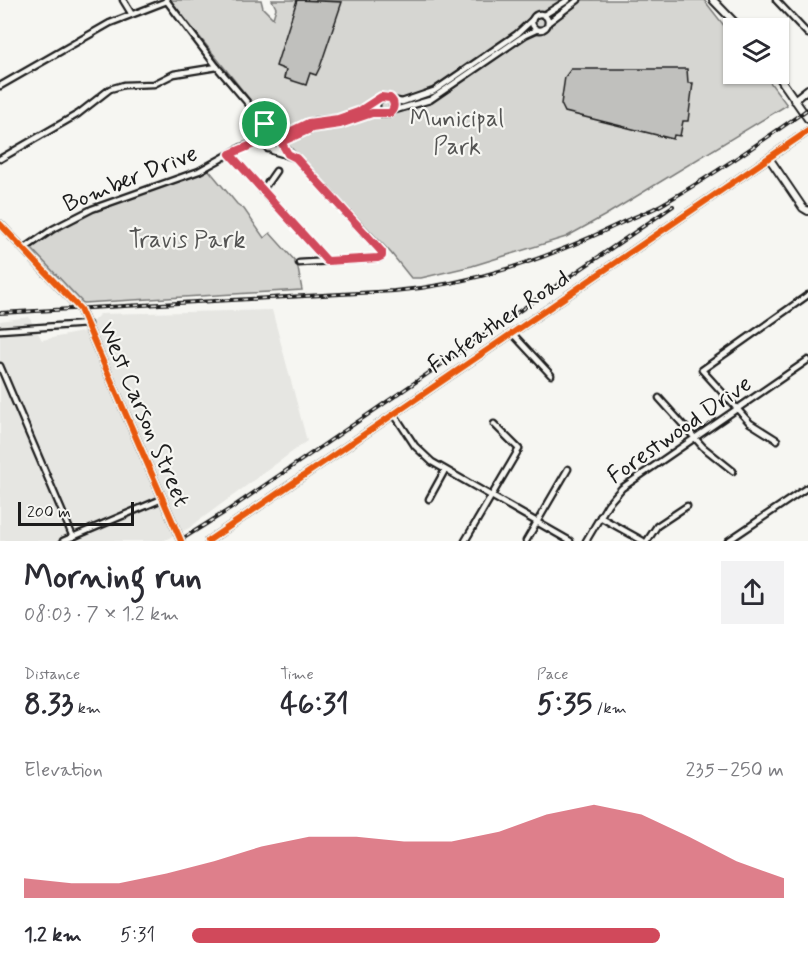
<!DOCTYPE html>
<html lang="en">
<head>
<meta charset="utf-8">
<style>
	:root { --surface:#fff; --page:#f2f2f3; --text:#2b2b33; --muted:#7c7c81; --accent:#d1495b }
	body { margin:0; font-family:Mynerve,sans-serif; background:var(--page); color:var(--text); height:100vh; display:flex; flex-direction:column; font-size:22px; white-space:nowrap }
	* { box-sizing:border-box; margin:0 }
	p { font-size:20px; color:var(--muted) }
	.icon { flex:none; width:33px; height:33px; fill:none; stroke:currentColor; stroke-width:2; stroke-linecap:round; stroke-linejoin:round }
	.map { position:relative; height:541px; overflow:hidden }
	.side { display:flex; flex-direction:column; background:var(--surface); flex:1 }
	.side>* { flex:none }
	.fabs { position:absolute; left:723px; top:18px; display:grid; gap:12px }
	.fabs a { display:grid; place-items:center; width:66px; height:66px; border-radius:0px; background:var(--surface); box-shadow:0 2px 4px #0004; font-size:30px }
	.scale { position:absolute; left:18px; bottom:15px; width:116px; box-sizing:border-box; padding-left:6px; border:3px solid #1c1c1c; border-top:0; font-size:16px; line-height:21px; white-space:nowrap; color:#1c1c1c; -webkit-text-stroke:4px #f6f6f2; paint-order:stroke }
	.pin { position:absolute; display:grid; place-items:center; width:51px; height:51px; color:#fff; margin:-26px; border:3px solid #fff; border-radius:50%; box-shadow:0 2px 6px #0007 }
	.round { display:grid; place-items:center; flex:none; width:63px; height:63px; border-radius:0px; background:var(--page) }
	.head { display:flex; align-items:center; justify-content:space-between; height:102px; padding:0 24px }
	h1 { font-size:33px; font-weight:700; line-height:45px }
	.figures { display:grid; grid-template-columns:repeat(3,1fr); gap:9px; height:102px; padding:6px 24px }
	.figures div { display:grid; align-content:center }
	.figures b { font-size:30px; font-weight:700 }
	.figures small { font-size:16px; font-weight:400 }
	.figures p { font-size:16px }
	.chart { height:168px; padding:12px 24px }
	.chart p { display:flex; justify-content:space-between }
	.chart svg { width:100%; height:108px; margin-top:6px; fill:var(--accent); opacity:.7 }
	ul { padding:0 24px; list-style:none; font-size:20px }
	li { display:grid; grid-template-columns:96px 72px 1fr; align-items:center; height:45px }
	li i { height:15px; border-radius:8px; background:var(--accent) }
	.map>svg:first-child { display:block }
	.built { fill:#e6e6e2 }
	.green { fill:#d6d6d2; stroke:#797977; stroke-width:1.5 }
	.building { fill:#c0c0bd; stroke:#1c1c1c; stroke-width:1.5 }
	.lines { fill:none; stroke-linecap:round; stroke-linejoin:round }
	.street-casing { stroke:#1c1c1c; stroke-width:9 }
	.secondary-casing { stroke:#1c1c1c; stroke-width:10 }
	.street { stroke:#f6f6f2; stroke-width:4.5 }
	.secondary { stroke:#f6f6f2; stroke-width:6 }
	.rail-casing { stroke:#1c1c1c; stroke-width:4 }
	.rail { stroke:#f6f6f2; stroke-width:1.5; stroke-dasharray:4.5; stroke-linecap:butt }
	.cycleway-casing { stroke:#f6f6f2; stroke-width:10 }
	.cycleway { stroke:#e8590c; stroke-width:6 }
	.route-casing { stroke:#fff; stroke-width:12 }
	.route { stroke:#d1495b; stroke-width:8 }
	.labels { text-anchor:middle; stroke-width:4.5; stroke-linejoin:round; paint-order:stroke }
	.park-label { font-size:24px; fill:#545453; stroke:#f6f6f2 }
	.street-label { font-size:24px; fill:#1c1c1c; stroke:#f6f6f2 }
</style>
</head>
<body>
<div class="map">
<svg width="808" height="541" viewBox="0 0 808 541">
	<rect width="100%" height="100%" fill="#f6f6f2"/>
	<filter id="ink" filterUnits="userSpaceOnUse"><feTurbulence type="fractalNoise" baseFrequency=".0167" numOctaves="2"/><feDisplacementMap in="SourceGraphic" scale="12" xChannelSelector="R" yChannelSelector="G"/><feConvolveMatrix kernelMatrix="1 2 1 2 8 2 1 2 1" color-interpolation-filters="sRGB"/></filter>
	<g filter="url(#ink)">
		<polygon class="built" points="272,310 307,441 189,528 163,541 0,541 0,321 29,317 42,340 82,332 100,314"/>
		<g class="green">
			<polygon points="170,0 261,0 263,8 273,18 276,8 272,0 704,0 733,37 734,74 764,74 787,105 604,216 566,237 472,266 421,278 411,278 391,253 275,131"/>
			<path d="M208 169 237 204 244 209 264 238 270 233 297 263 302 290 83 303 31 248C76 207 152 191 208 169Z"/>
		</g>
		<g class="building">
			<polygon points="297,0 342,2 320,67 316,75 310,73 306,85 284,78 286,70 276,66"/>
			<polygon points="571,69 687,69 688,83 693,83 688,121 683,121 680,136 674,135 673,139 565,112 561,104 565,77"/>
		</g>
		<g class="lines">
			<defs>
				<g id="street">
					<polyline points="123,0 131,13"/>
					<polyline points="166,0 217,67 275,135"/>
					<polyline points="776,0 808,34"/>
					<circle cx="540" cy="22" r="8"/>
					<polyline points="544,15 568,0"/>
					<polyline points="549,22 578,0"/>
					<polyline points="0,86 110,23 167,1"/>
					<polyline points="392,100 402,102 434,91 517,34 532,20"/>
					<polyline points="392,111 430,100 525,35 536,30"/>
					<polyline points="266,127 267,137 265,142 268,149 278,149 281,142"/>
					<path d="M277 135 287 134 314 121 338 119 358 112 384 97 390 98 393 102 392 111C387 116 381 115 377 110V101"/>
					<polyline points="281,142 312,128 340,124 372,113 381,113"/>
					<polyline points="273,151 296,158 382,252 382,256 379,258 299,263"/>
					<polyline points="230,154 327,261"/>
					<polyline points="0,159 78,114 110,89 124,85 154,84 174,74 217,67"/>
					<polyline points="262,191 276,171"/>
					<polyline points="24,249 53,229 92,209 199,171 242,147 266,139"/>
					<polyline points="0,330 88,324"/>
					<polyline points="512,333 551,375"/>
					<polyline points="0,366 73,537"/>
					<polyline points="659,398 703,447 733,471"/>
					<polyline points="394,414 415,446 432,462 570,541"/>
					<polyline points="777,440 750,423 702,370 808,295"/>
					<polyline points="429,499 445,470"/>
					<polyline points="600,517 643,541"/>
					<polyline points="63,541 162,499"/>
					<polyline points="465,541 519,449 494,424"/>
					<polyline points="526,541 568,469"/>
					<polyline points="586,541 608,504 622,488 808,360"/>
					<polyline points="647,541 657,526 687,506"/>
					<polyline points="728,541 808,487"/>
				</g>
				<g id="secondary">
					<polyline points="713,0 740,28"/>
					<polyline points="777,74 808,119"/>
					<polyline points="794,100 808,89"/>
					<polyline points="769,158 803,208 808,211"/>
					<polyline points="0,224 80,309 181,541"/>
					<polyline points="208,541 808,131"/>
				</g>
			</defs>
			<use href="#street" class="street-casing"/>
			<use href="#secondary" class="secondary-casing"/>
			<use href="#street" class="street"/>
			<use href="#secondary" class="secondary"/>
			<defs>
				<g id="rail">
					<path d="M0 313 394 291C475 284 547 259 621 223 636 216 652 211 666 202 715 174 762 141 808 109"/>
					<polyline points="179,541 230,509 673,206"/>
				</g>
			</defs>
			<use href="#rail" class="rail-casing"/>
			<use href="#rail" class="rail"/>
			<defs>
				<g id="cycleway">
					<polyline points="0,224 80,309 181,541"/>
					<polyline points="208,541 808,131"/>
				</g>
			</defs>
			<use href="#cycleway" class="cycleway-casing"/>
			<use href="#cycleway" class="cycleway"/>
		</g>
	</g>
	<g class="lines" filter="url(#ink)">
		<defs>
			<path id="route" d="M381 97 390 98C395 102 395 108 390 113H372L340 124 312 128 281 142 288 154 296 158 382 252V256L378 258 327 261 230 154 266 139 265 124 274 135 281 136 308 123 338 119 358 112Z"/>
		</defs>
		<use href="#route" class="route-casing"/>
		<use href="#route" class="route"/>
	</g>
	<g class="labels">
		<g class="park-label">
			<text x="457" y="126">Municipal<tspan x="457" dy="28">Park</tspan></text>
			<text x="187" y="247">Travis Park</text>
		</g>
		<g class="street-label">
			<text transform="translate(130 178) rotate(-22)" y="8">Bomber Drive</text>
			<text transform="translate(498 321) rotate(-34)" y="8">Finfeather Road</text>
			<text transform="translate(145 414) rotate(67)" y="8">West Carson Street</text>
			<text transform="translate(679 429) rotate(-35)" y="8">Forestwood Drive</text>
		</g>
	</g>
</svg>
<div class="fabs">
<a><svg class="icon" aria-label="layers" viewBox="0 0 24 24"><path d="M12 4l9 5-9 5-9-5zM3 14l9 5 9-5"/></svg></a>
</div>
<div class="scale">200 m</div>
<div class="pin" style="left:265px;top:124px;background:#1e9e55"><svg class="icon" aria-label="arrive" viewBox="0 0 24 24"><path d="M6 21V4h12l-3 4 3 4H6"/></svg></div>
</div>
<section class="side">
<div class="head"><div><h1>Morning run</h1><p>08:03 · 7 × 1.2 km</p></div><a class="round"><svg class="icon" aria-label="share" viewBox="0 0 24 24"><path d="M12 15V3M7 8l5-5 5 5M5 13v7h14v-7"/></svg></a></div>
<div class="figures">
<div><p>Distance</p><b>8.33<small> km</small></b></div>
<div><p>Time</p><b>46:31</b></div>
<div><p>Pace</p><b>5:35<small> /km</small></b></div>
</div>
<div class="chart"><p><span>Elevation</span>235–250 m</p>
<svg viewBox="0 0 160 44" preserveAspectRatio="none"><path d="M0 44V36L10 38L20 38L30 34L40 29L50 23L60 19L70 19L80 21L90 21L100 17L110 10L120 6L130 10L140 19L150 29L160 36V44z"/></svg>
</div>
<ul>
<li><b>1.2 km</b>5:31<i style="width:79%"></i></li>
</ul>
</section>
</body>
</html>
